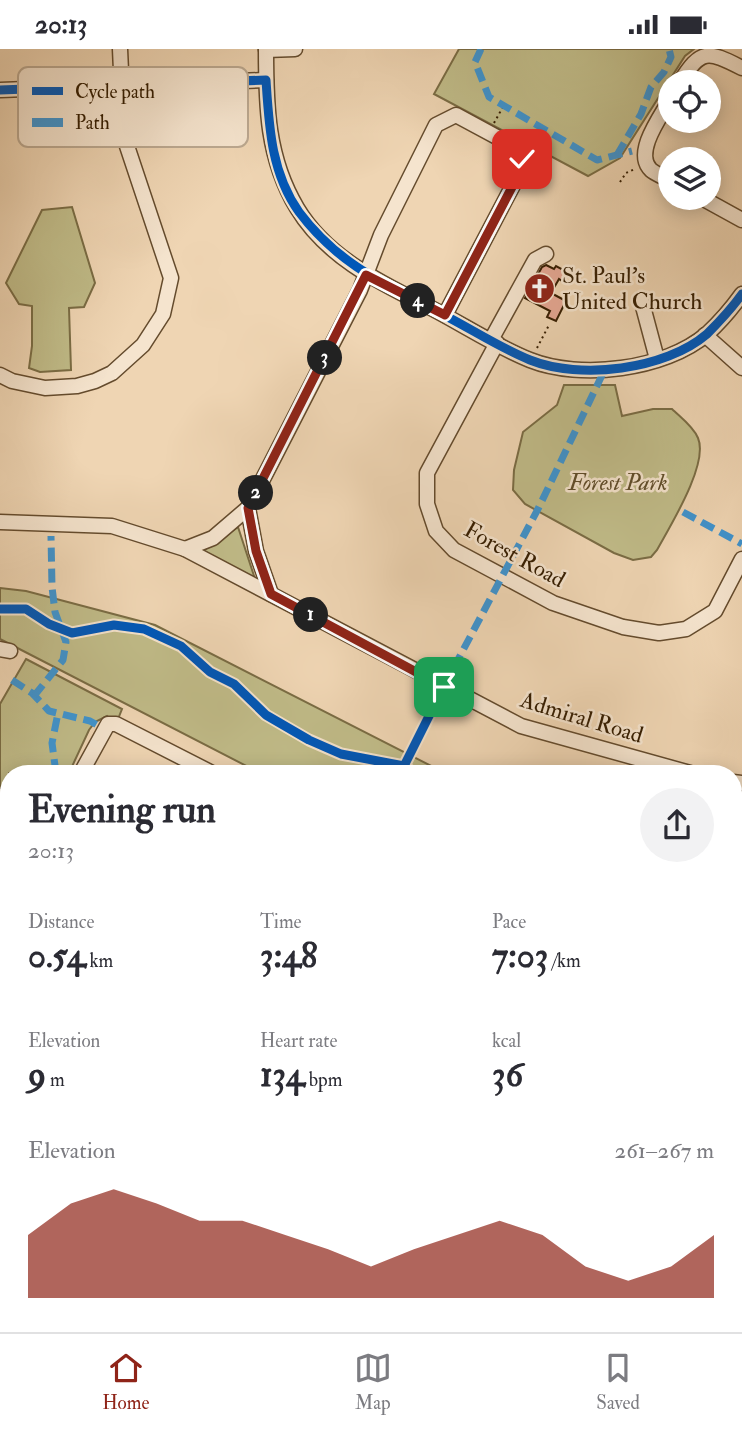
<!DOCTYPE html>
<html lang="en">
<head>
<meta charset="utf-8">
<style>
	:root { --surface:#fff; --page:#f2f2f3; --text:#2b2b33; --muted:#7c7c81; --line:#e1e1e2; --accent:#8f2418 }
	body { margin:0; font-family:"IM FELL Double Pica",serif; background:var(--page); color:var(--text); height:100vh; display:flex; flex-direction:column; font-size:26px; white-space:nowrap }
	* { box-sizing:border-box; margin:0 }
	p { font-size:23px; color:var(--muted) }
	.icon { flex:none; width:38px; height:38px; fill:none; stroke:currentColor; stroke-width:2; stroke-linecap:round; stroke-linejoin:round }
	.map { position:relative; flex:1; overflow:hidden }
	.sheet { position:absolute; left:0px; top:716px; width:742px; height:569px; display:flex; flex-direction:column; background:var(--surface); border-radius:28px 28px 0 0; box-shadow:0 4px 18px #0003 }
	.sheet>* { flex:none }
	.tools { position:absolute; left:658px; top:21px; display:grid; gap:14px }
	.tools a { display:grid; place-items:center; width:63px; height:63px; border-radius:50%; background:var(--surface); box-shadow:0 4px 18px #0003; font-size:35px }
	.pin { position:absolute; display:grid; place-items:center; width:60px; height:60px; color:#fff; margin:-30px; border-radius:14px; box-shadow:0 4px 10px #0006 }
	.km { position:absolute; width:35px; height:35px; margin:-18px; border-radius:50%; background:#222; color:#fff; font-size:19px; line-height:35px; text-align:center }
	.round { display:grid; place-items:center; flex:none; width:74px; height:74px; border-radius:37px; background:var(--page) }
	.headline { display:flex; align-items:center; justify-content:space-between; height:119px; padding:0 28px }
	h1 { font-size:38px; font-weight:700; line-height:52px }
	.metrics { display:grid; grid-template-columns:repeat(3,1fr); gap:10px; height:119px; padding:7px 28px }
	.metrics div { display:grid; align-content:center }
	.metrics b { font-size:35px; font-weight:700 }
	.metrics small { font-size:19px; font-weight:400 }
	.metrics p { font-size:19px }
	.chart { height:196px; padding:14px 28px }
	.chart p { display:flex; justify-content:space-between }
	.chart svg { width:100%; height:126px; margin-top:7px; fill:var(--accent); opacity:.7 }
	.status { display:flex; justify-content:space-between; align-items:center; height:49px; padding:0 35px; background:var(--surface); direction:ltr }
	.status svg { height:19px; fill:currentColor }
	.tabs { display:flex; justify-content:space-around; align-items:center; height:98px; border-top:2px solid var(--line); background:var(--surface); font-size:19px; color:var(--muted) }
	.tabs a { display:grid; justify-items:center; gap:4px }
	.tabs .active { color:var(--accent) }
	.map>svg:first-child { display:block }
	.green { fill:#c0bb88; stroke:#7a6c44; stroke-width:2 }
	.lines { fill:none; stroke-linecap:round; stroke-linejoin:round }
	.stream { stroke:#727b67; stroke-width:2.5 }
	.building { fill:#e5a793; stroke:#351d00; stroke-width:2 }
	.minor-casing { stroke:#644b2d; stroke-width:17 }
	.major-casing { stroke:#351d00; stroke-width:20 }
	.path { stroke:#351d00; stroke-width:2; stroke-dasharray:2 3.5; stroke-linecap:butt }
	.minor { stroke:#f5e4ce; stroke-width:14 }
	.major { stroke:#e8ba7a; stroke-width:18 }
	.rail-casing { stroke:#351d00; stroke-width:5 }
	.rail { stroke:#f5e4ce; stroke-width:2.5; stroke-dasharray:8; stroke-linecap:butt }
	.quiet { stroke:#3e94d0; stroke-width:7; stroke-dasharray:14 7; stroke-linecap:butt }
	.cycleway-casing { stroke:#f5e4ce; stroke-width:13 }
	.cycleway { stroke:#0057b8; stroke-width:9 }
	.route-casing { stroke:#fff; stroke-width:14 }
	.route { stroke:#8f2418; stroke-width:9 }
	.labels { text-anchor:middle; stroke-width:5; stroke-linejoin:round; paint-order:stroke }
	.poi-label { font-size:23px; fill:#351d00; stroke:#f5e4ce; text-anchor:start }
	.park-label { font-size:23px; font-style:italic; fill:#5f4c29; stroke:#f5e4ce }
	.street-label { font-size:23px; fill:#351d00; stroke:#f5e4ce }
	.key { fill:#f5e4ce; stroke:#bba890; stroke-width:2 }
	.key-label { font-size:19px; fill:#351d00 }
</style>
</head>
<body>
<div class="status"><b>20:13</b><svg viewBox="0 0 49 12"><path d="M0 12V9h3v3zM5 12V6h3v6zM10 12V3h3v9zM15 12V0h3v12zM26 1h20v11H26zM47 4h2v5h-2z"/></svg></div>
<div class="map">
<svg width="742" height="1283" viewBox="0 0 742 1283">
	<rect width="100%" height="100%" fill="#efd5b3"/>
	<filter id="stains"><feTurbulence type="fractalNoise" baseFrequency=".00286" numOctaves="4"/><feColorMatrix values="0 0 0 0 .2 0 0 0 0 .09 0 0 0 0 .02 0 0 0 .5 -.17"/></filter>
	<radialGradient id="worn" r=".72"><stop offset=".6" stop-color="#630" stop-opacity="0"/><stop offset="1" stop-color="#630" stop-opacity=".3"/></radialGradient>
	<g class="green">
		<polygon points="459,0 694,0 685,7 620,109 588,127 434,45"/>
		<polygon points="72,158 95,234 84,258 69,259 71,321 40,323 29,319 32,297 32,257 19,255 6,234 42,161"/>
		<path d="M564 336H615L622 367 653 360H672C680 368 693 377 698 389 709 415 670 477 657 501L651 508 633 511 614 504 525 455 513 441 514 421 523 383 557 356Z"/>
		<polygon points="238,478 255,530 203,502"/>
		<polygon points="0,539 26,542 155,576 445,724 260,724 0,590"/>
		<polygon points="26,610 122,660 116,675 107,667 95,673 89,681 69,724 9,724 9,746 0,741 0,655"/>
		<polygon points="733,808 742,809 742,950 733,951"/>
		<polygon points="0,1108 9,1121 9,1181 0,1184"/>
	</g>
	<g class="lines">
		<g class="stream">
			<polyline points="733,888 742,887"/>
			<polyline points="0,1161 9,1158"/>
		</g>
	</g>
	<polygon class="building" points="546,216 554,220 556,217 567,223 562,232 559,230 551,244 566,252 556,272 547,268 550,262 525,249 542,218"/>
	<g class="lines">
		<defs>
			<g id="minor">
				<path d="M266 0C266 57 267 109 297 159 327 209 381 234 431 259 464 276 495 297 530 311 580 331 665 321 707 285 720 273 732 259 742 245"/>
				<polyline points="266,1 295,0"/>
				<path d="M680 33C701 0 707 1 742 19"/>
				<polyline points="0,41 266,31"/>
				<path d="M670 51C661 67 633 104 651 121 656 125 664 128 670 132"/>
				<polyline points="702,149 742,171"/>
				<polyline points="641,250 657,310"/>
				<polyline points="705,286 742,319"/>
				<polyline points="491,291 535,211 546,205"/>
				<polyline points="497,294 427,424 427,455 436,482 454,501 553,554 623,578 659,584 686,580 715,562 742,510"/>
				<polyline points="0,326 12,332 45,339 77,337 95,332 112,324 143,296 163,265 171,229 124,88 120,0"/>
				<polyline points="248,459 256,502 271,545"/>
				<polyline points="0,473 112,477 185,500 521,677 690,724"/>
				<polyline points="185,500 213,489 248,459 360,241 381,186 436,76 456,66 519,100 522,110 521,121 445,266"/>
				<polyline points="0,600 10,602"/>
				<polyline points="81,724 108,675 116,675 212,724"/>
				<polyline points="733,733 742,734"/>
				<polyline points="0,747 9,752"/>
				<polyline points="0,876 9,860"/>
				<polyline points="0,956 9,959"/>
				<polyline points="733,959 742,959"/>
				<polyline points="468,1276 484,1283"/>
				<polyline points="518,1276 533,1283"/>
				<polyline points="388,1283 391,1276"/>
				<polyline points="498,1283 501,1276"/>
				<polyline points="546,1283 549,1276"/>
				<polyline points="576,1283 580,1276"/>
				<polyline points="616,1283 620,1276"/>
				<polyline points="648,1283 652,1276"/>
			</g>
			<g id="major">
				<polyline points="0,989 9,992"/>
				<polyline points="0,1004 9,1007"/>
				<polyline points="733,1108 742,1109"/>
				<polyline points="733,1131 742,1133"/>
			</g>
		</defs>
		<use href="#minor" class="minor-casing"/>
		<use href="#major" class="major-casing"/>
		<g class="path">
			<polyline points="494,74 504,56"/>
			<polyline points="620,133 626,124 635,120"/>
			<polyline points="537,299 549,276"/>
		</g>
		<use href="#minor" class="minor"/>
		<use href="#major" class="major"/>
		<defs>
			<g id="rail">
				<polyline points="733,1221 742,1204"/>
				<polyline points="733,1273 742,1256"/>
				<polyline points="693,1283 697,1276"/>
			</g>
		</defs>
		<use href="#rail" class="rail-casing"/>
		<use href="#rail" class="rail"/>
		<g class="quiet">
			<polyline points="481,0 475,13 489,48 597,111 632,102"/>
			<polyline points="617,106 641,65 651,38 664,23 671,8 669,0"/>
			<polyline points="683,463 742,495"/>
			<polyline points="12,631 32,644 49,662 90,672 97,676"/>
			<polyline points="444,637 539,458 604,322"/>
			<polyline points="34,647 63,611 66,593 55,563 52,538 51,487"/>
			<polyline points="56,724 52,694 58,664"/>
			<polyline points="733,841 742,840"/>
		</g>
		<defs>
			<g id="cycleway">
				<path d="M0 41 266 31C269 77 271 124 299 163 338 215 384 235 440 264 470 279 498 298 530 311 580 331 665 321 707 285 719 273 732 259 742 245"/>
				<polyline points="0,560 26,560 49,575 72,584 114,576 144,580 181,597 210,623 234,635 266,666 309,691 341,705 404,717 413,724"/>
				<polyline points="404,717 444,637"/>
			</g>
		</defs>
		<use href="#cycleway" class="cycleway-casing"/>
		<use href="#cycleway" class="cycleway"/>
	</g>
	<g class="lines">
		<defs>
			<polyline id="route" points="444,638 271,545 256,502 248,459 366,226 445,266 521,121 522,110"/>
		</defs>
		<use href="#route" class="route-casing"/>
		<use href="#route" class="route"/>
	</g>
	<defs>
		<symbol id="church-disc" viewBox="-11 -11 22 22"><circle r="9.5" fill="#8f2418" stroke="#f5e4ce"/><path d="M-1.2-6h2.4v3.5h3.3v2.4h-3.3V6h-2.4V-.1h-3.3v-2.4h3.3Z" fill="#fff"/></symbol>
	</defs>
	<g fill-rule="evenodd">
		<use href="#church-disc" x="522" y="222" width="35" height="35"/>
	</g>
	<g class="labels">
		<g class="poi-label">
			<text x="562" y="234">St. Paul's<tspan x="562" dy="26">United Church</tspan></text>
		</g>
		<g class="park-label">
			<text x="618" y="441">Forest Park</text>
		</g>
		<g class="street-label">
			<text transform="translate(515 505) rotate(29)" y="8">Forest Road</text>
			<text transform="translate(582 668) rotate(17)" y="8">Admiral Road</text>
		</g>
	</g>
	<rect x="18" y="18" width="230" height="80" rx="10" class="key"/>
	<rect x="32" y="38" width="31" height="8" fill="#0057b8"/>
	<rect x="32" y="69" width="31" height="9" fill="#3e94d0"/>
	<g class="key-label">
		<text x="75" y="49">Cycle path</text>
		<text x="75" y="80">Path</text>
	</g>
	<rect width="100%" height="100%" filter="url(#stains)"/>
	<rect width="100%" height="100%" fill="url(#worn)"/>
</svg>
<div class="tools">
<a><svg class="icon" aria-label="locate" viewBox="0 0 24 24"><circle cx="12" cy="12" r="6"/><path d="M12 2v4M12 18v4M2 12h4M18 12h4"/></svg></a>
<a><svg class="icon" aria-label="layers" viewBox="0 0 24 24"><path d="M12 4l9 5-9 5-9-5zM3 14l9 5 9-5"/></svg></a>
</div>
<div class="pin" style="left:444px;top:638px;background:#1e9e55"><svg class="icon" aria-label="arrive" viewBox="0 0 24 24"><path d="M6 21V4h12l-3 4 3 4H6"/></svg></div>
<div class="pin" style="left:522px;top:110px;background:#d93025"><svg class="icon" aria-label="check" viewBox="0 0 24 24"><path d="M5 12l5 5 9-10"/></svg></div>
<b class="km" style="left:311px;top:566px">1</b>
<b class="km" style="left:256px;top:444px">2</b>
<b class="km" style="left:325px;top:309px">3</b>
<b class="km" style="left:418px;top:252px">4</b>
<section class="sheet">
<div class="headline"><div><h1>Evening run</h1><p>20:13</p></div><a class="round"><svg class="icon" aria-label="share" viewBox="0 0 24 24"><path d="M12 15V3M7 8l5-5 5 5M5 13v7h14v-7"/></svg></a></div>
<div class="metrics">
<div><p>Distance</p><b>0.54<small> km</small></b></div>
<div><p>Time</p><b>3:48</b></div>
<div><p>Pace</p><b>7:03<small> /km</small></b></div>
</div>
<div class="metrics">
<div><p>Elevation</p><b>9<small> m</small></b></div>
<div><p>Heart rate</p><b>134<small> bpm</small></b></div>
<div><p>kcal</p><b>36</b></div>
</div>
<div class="chart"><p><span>Elevation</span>261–267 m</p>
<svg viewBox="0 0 160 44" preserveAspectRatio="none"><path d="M0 44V22L10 11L20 6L30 11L40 17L50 17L60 22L70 27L80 33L90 27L100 22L110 17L120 22L130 33L140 38L150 33L160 22V44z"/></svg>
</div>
</section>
</div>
<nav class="tabs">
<a class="active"><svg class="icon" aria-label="home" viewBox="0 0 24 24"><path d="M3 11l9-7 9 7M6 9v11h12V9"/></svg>Home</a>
<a><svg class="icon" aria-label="map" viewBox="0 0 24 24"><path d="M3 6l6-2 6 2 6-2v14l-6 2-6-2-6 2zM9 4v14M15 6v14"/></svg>Map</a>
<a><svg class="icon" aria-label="saved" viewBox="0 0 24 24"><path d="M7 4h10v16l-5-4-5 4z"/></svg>Saved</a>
</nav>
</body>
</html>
